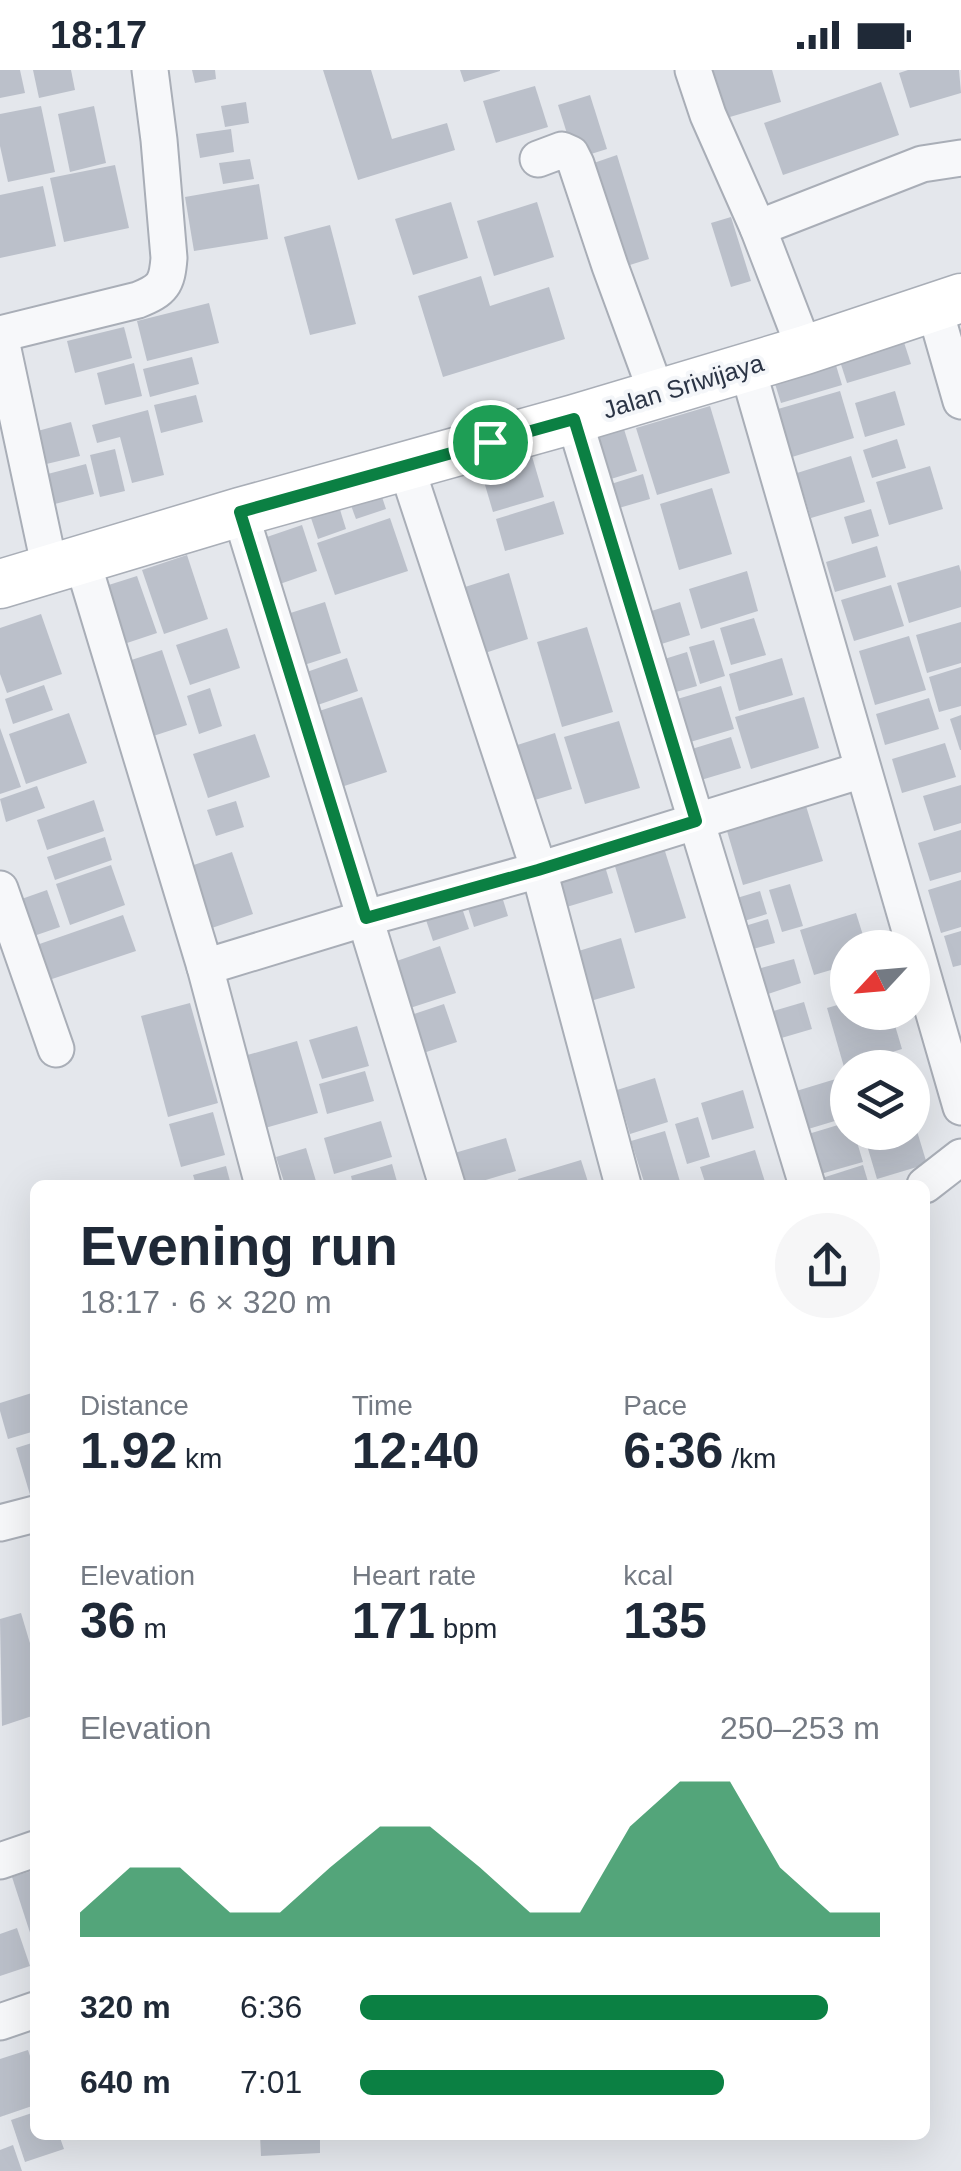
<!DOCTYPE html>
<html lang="en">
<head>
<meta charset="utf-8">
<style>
	:root { --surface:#fff; --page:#f6f6f7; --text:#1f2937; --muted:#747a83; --accent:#0b8043 }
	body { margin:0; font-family:Helvetica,sans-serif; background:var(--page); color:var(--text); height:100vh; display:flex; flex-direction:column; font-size:38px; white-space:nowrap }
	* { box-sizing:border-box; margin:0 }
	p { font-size:32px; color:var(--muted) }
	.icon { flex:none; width:55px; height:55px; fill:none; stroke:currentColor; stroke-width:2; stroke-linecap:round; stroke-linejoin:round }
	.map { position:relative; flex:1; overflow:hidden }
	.details { position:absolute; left:30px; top:1110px; width:900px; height:960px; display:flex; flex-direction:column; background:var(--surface); border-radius:15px; box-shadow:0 10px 40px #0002 }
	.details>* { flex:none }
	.needle { width:65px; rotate:244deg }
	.tools { position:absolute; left:830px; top:860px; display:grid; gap:20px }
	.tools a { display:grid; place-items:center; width:100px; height:100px; border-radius:50%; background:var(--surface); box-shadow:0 10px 40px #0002; font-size:50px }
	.pin { position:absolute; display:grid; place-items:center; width:85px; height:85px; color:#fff; margin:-42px; border:5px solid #fff; border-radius:50%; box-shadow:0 2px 10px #0007 }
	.round { display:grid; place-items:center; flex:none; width:105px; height:105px; border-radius:52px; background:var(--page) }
	.summary { display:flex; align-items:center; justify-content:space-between; height:170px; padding:0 50px }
	h1 { font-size:55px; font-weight:700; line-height:75px }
	.stats { display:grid; grid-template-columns:repeat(3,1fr); gap:15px; height:170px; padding:10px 50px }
	.stats div { display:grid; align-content:center }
	.stats b { font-size:50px; font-weight:700 }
	.stats small { font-size:28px; font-weight:400 }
	.stats p { font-size:28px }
	.chart { height:280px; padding:20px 50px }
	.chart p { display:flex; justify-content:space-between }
	.chart svg { width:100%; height:180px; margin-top:10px; fill:var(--accent); opacity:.7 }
	ul { padding:0 50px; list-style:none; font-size:32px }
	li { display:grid; grid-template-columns:160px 120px 1fr; align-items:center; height:75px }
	li i { height:25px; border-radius:12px; background:var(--accent) }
	.status { display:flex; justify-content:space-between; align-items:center; height:70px; padding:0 50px; background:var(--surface); direction:ltr }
	.status svg { height:28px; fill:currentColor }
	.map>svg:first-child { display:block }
	.building { fill:#bbc0ca }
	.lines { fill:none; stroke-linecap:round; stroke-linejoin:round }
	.street-casing { stroke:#a9aeb7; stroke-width:39 }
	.secondary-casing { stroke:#a9aeb7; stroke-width:51 }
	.street { stroke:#f7f8fa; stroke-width:35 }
	.secondary { stroke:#fff; stroke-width:48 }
	.route-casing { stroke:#fff; stroke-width:20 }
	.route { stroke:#0b8043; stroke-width:12 }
	.labels { text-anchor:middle; stroke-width:8; stroke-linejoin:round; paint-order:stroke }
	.street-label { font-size:25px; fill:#2b3445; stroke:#f4f6f9 }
</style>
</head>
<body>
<div class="status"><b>18:17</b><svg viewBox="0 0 49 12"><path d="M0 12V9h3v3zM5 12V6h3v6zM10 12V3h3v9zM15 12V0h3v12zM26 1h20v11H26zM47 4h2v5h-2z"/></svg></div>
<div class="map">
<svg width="961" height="2101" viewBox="0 0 961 2101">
	<rect width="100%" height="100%" fill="#e4e7ec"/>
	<g class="building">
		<polygon points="0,0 20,0 25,23 0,28"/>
		<polygon points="33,0 71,0 75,20 39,28"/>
		<polygon points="192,0 215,0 216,9 195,13"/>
		<polygon points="323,0 371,0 392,69 447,53 455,80 358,110"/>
		<polygon points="460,0 500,0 500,1 464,12"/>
		<polygon points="708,0 772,0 781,32 723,49"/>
		<polygon points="908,0 959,0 961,23 910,38 899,3"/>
		<polygon points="881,12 899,65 783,105 764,53"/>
		<polygon points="535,16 548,57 496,73 483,31"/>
		<polygon points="590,25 607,79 575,89 558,35"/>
		<polygon points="246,32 249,53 225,57 221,36"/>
		<polygon points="41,36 55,102 8,112 0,76 0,44"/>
		<polygon points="94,36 106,93 70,102 58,44"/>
		<polygon points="231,59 234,82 200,88 196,64"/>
		<polygon points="617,85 649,189 617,199 585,96"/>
		<polygon points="250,89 254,109 223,114 219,93"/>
		<polygon points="115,95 129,158 64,172 50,108"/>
		<polygon points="259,114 268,169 194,181 185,127"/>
		<polygon points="43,116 56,176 0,188 0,125"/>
		<polygon points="451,132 468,188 413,205 395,149"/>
		<polygon points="537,132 554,187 494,206 477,151"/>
		<polygon points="731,147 751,211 731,217 711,153"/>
		<polygon points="330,155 356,254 310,265 284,167"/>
		<polygon points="481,206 490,236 549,217 565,269 443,307 418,226"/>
		<polygon points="209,233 219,273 147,291 137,251"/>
		<polygon points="124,257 132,288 75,303 67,271"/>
		<polygon points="901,263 911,294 847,313 837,282"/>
		<polygon points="831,279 842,315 781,333 770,298"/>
		<polygon points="192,287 199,314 150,327 143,299"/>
		<polygon points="134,293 142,326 105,335 97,303"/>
		<polygon points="840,321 854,368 792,387 778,339"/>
		<polygon points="895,321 905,355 865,367 855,333"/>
		<polygon points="196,325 203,352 161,363 154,335"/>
		<polygon points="710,336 730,403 657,425 636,358"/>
		<polygon points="148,340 164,405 132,413 120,367 97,373 92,355"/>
		<polygon points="71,352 80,386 38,396 30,363"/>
		<polygon points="623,356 637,401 601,412 587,367"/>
		<polygon points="897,369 906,398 872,408 863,380"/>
		<polygon points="115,379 125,421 100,427 90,385"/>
		<polygon points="531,383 544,427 493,442 480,398"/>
		<polygon points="851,386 865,432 811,448 797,403"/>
		<polygon points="86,394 94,424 47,436 40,406"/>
		<polygon points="930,396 943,439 889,455 876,412"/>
		<polygon points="643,404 650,429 605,442 598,418"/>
		<polygon points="377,412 386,439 356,449 346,422"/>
		<polygon points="712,418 732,484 679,500 660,434"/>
		<polygon points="337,430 346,459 318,469 308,439"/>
		<polygon points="554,431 564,464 505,481 496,449"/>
		<polygon points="871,439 879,466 852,474 844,447"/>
		<polygon points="390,448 408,501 335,525 317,473"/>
		<polygon points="302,455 317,501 277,515 261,469"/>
		<polygon points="877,476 886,507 835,522 826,492"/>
		<polygon points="187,485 208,549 164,564 142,500"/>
		<polygon points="959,495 961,502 961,537 909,553 897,513"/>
		<polygon points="747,501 758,541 701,559 689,519"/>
		<polygon points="509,503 528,569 485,583 465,517"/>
		<polygon points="137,506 157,563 115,577 96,519"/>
		<polygon points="891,515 904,556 854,571 841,530"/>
		<polygon points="325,532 341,583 298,597 281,546"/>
		<polygon points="680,532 690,565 655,576 645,543"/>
		<polygon points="41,544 62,604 7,623 0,604 0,558"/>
		<polygon points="754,548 766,585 731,595 720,558"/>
		<polygon points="961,552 961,593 927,603 916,565"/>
		<polygon points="587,557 613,642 562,657 537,572"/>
		<polygon points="227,558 240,598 190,615 176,575"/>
		<polygon points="909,566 926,620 875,635 859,581"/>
		<polygon points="714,570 725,606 700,614 689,577"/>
		<polygon points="162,580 187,655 141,670 116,595"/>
		<polygon points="687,582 697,616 669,624 658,591"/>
		<polygon points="347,588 358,621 309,638 298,605"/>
		<polygon points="782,588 793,625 739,641 729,604"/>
		<polygon points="961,597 961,636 939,642 929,607"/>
		<polygon points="44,615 53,640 13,654 5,629"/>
		<polygon points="721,616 734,659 687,673 674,630"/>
		<polygon points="210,618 222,656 199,664 187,626"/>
		<polygon points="362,627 387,702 332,720 307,645"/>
		<polygon points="804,627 819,678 751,699 735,647"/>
		<polygon points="929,628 939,659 885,675 876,644"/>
		<polygon points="69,643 87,693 26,714 9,664"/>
		<polygon points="961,645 961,680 960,680 950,649"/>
		<polygon points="619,651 640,718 585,734 564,667"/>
		<polygon points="0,658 21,717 0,724"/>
		<polygon points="555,663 572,719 528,732 511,677"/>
		<polygon points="255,664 270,707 208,728 193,684"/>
		<polygon points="731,667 741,698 691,713 682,682"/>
		<polygon points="945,673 956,707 902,723 892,689"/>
		<polygon points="961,715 961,753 934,761 923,726"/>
		<polygon points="37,716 45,738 6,752 0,729"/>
		<polygon points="94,730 104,761 47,780 37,750"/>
		<polygon points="236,731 244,757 216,766 207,740"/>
		<polygon points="806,736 823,791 743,815 727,761"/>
		<polygon points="961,760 961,802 930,811 918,773"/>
		<polygon points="105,767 112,790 55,810 47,787"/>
		<polygon points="664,778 686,848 635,863 614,793"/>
		<polygon points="232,782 253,844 200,862 179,800"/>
		<polygon points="604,793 613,823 560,839 550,809"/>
		<polygon points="111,795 125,835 70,855 56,814"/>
		<polygon points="961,810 961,857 941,863 928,820"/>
		<polygon points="790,814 803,856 782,862 769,820"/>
		<polygon points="47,820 60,857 25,869 13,832"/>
		<polygon points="500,820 508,846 474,857 466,832"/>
		<polygon points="760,821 767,844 734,854 727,831"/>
		<polygon points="460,832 469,859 433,871 424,844"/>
		<polygon points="856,843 867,878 848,878 848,895 814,905 800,860"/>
		<polygon points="123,845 136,881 40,913 28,878"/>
		<polygon points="768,849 775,873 742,882 735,859"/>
		<polygon points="961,861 961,895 953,897 944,866"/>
		<polygon points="621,868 635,918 587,932 572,883"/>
		<polygon points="440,876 456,923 404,940 388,894"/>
		<polygon points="794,889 801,913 762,926 754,900"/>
		<polygon points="804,932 812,959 778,969 770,942"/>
		<polygon points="848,932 848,942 891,942 902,979 844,997 827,938"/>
		<polygon points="190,933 218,1033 168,1047 141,946"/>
		<polygon points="444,934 457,972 417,985 405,947"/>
		<polygon points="357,956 369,996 322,1009 309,970"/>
		<polygon points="297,971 318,1043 265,1058 244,986"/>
		<polygon points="365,1001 374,1031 327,1044 319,1014"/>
		<polygon points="655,1008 668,1052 630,1064 617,1020"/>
		<polygon points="839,1008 848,1035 848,1047 805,1060 793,1022"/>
		<polygon points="743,1020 754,1058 712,1070 701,1033"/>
		<polygon points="213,1042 225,1085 181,1097 169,1054"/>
		<polygon points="698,1047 710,1087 687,1094 675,1054"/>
		<polygon points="913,1048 927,1094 877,1109 863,1062 912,1062"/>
		<polygon points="381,1051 392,1087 334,1104 324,1068"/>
		<polygon points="848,1052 848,1062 854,1062 863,1092 817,1105 805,1065"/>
		<polygon points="665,1061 681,1115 645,1115 631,1071"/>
		<polygon points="506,1068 516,1101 469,1115 460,1115 451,1084"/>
		<polygon points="306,1078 316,1111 303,1115 285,1115 276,1087"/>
		<polygon points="755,1080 766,1115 706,1115 700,1097"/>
		<polygon points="581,1090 589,1115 520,1115 518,1109"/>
		<polygon points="392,1094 398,1115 353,1115 351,1106"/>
		<polygon points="863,1095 869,1115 821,1115 819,1109"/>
		<polygon points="226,1096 231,1115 196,1115 193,1105"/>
		<polygon points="35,1322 35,1361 8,1369 0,1341 0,1333"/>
		<polygon points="35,1372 35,1438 34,1438 16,1378"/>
		<polygon points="21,1543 35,1590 35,1645 2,1656 0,1549"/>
		<polygon points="35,1800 35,1875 34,1875 12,1807"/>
		<polygon points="17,1858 30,1896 0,1906 0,1864"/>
		<polygon points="28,1980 35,2001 35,2035 0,2047 0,1989"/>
		<polygon points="35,2042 35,2065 59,2065 64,2079 25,2092 11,2050"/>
		<polygon points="260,2065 320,2065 320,2083 261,2086"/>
		<polygon points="13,2075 22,2101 0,2101 0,2080"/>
	</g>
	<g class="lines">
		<defs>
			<g id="street">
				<polyline points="693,0 708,45 758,158 805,280"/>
				<polyline points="538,89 562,80 571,84 576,94 610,196 657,324"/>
				<polyline points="758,158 922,94 961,88"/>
				<polyline points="934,237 961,331"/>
				<path d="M0 264 138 230C163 220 167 214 169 188L159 70 150 0"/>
				<polyline points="0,265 50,499"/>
				<polyline points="747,297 961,1037"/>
				<polyline points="574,349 807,1115"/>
				<polyline points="406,396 539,800 623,1115"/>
				<polyline points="240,442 447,1115"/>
				<polyline points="82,490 205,897 263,1115"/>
				<polyline points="0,819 56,979"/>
				<polyline points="205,897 366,848 539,800 862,700"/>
				<polyline points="925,1115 961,1087"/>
				<polyline points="0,1453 35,1444"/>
				<polyline points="0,1791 35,1779"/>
				<polyline points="0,1952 35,1940"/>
			</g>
			<polyline id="secondary" points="0,514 240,442 574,349 805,280 961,228"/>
		</defs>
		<use href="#street" class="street-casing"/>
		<use href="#secondary" class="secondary-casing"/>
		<use href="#street" class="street"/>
		<use href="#secondary" class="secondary"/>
	</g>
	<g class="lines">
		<defs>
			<polygon id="route" points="574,349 696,751 538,800 366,848 240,442"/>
		</defs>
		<use href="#route" class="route-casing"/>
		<use href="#route" class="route"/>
	</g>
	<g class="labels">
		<g class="street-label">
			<text transform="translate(683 316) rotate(-17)" y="9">Jalan Sriwijaya</text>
		</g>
	</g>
</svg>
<div class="tools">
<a><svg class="needle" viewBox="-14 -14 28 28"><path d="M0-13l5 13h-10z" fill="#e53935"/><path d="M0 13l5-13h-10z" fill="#747a83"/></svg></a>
<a><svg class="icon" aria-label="layers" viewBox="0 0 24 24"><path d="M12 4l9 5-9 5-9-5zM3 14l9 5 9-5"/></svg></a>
</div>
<div class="pin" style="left:490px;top:372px;background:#1e9e55"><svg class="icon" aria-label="arrive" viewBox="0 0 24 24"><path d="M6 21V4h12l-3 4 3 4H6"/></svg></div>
<section class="details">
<div class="summary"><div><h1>Evening run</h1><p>18:17 · 6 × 320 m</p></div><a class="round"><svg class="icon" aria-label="share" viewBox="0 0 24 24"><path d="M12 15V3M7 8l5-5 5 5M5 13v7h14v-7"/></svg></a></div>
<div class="stats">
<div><p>Distance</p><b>1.92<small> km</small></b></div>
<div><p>Time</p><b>12:40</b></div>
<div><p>Pace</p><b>6:36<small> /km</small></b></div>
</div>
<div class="stats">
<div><p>Elevation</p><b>36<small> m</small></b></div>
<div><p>Heart rate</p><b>171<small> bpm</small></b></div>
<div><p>kcal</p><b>135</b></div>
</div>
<div class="chart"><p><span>Elevation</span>250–253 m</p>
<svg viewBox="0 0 160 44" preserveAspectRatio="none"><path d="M0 44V38L10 27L20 27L30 38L40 38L50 27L60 17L70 17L80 27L90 38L100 38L110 17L120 6L130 6L140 27L150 38L160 38V44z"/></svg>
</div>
<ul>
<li><b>320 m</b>6:36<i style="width:90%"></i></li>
<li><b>640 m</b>7:01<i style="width:70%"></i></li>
</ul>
</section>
</div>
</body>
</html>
